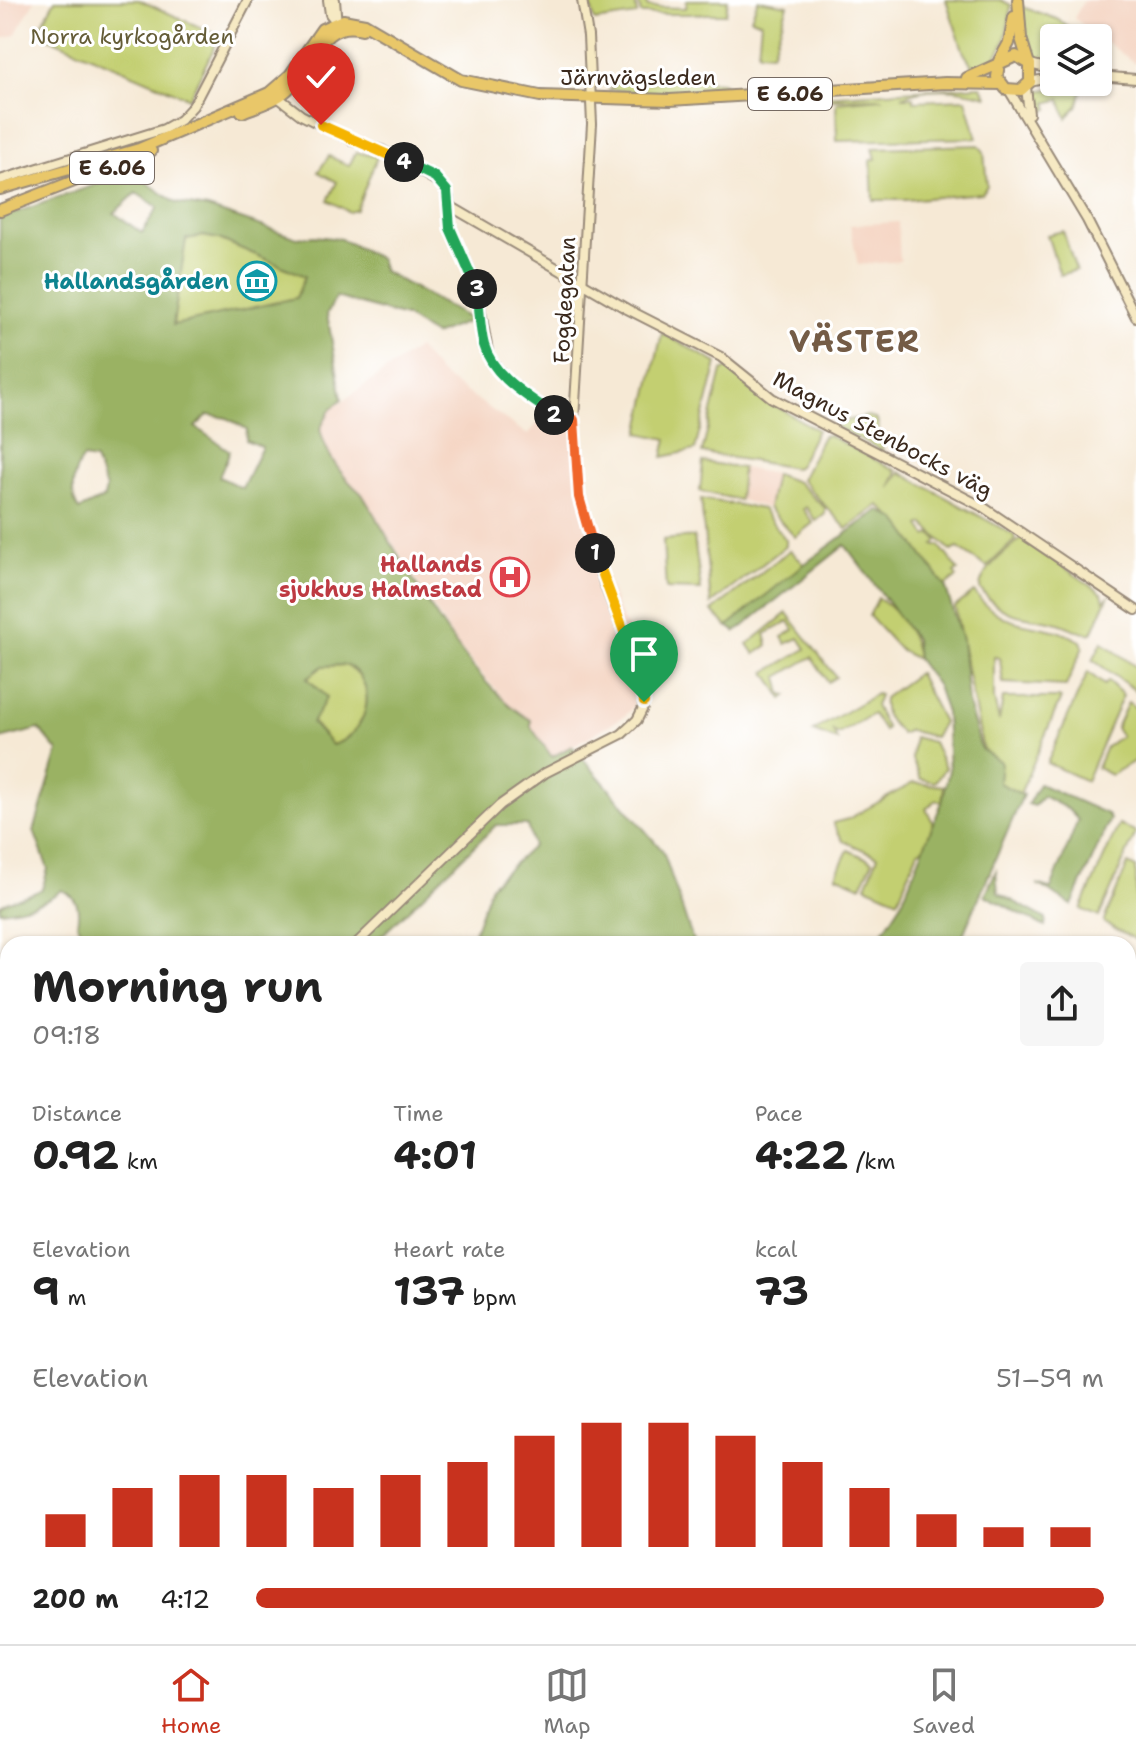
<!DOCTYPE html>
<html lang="en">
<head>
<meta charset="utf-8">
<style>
	:root { --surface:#fff; --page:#f6f6f6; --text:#222; --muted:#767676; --line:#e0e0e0; --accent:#c8321e }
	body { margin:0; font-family:"Shantell Sans",sans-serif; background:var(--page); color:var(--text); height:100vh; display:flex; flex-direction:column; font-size:30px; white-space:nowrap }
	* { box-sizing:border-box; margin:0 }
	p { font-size:26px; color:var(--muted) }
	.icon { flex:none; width:44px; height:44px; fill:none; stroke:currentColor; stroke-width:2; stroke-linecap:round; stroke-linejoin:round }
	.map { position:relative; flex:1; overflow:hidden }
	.sheet { position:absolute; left:0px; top:936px; width:1136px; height:708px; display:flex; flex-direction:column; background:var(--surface); border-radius:24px 24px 0 0; box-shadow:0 2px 6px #0004 }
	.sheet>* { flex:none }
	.controls { position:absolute; left:1040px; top:24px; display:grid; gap:16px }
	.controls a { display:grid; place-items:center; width:72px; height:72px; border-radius:8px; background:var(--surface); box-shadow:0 2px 6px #0004; font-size:40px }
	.pin { position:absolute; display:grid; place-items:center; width:68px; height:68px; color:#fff; margin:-82px -34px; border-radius:50% 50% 50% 0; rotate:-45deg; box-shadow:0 0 8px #0007 }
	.pin .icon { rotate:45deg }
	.km { position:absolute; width:40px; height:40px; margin:-20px; border-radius:50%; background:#222; color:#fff; font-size:22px; line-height:40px; text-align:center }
	.round { display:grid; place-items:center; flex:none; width:84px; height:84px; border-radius:8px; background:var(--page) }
	.head { display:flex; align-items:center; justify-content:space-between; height:136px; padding:0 32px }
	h1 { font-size:44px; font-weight:700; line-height:60px }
	.figures { display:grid; grid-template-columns:repeat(3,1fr); gap:12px; height:136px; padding:8px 32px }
	.figures div { display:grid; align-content:center }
	.figures b { font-size:40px; font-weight:700 }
	.figures small { font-size:22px; font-weight:400 }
	.figures p { font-size:22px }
	.chart { height:224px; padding:16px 32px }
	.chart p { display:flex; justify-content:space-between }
	.chart svg { width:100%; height:144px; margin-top:8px; stroke:var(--accent); stroke-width:6 }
	ul { padding:0 32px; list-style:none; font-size:26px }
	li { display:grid; grid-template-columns:128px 96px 1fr; align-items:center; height:60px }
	li i { height:20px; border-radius:10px; background:var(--accent) }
	.tabs { display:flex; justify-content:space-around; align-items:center; height:112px; border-top:2px solid var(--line); background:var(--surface); font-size:22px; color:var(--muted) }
	.tabs a { display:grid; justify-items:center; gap:4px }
	.tabs .selected { color:var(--accent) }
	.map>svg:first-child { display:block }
	.built { fill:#f4d3c0 }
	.green { fill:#c3cf71; stroke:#7f7c48; stroke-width:2 }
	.forest { fill:#9ab263; stroke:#6a6e40; stroke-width:2; fill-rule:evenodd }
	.sand { fill:#eeda9e; stroke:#94825e; stroke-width:2 }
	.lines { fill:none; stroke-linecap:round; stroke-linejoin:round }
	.taxiway { stroke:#988a7a; stroke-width:14 }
	.secondary-casing { stroke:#988a7a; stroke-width:12 }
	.highway-casing { stroke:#988a7a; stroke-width:14 }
	.secondary { stroke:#f6e9c3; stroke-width:8 }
	.highway { stroke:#e9c769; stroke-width:10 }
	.split-1-casing { stroke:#fff; stroke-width:16 }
	.split-2-casing { stroke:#fff; stroke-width:16 }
	.split-3-casing { stroke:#fff; stroke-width:16 }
	.split-4-casing { stroke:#fff; stroke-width:16 }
	.split-5-casing { stroke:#fff; stroke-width:16 }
	.split-1 { stroke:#f5b400; stroke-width:10 }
	.split-2 { stroke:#f0652b; stroke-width:10 }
	.split-3 { stroke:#22a559; stroke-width:10 }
	.split-4 { stroke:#22a559; stroke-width:10 }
	.split-5 { stroke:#f5b400; stroke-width:10 }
	.labels { text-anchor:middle; stroke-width:6; stroke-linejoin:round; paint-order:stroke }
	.shield { fill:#fff; stroke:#766a62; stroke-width:2 }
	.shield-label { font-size:20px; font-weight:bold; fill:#3b2a1e }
	.park-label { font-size:22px; fill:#645c37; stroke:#fff }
	.street-label { font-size:22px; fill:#3b2a1e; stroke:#fff }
	.culture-label { font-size:22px; font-weight:bold; fill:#0d838f; stroke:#fff; text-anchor:end }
	.health-label { font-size:22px; font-weight:bold; fill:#be3a42; stroke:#fff; text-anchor:end }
	.district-label { font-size:30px; font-weight:bold; letter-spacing:2px; fill:#745c46; stroke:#fff }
</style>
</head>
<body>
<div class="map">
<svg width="1136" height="1644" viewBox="0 0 1136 1644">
	<rect width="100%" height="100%" fill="#fff"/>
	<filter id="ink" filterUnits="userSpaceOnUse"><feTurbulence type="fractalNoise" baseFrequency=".0125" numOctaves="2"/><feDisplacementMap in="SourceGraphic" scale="16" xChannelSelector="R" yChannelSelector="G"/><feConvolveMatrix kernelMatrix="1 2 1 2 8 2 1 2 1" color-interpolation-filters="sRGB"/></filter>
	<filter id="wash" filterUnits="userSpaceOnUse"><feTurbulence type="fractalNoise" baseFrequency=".006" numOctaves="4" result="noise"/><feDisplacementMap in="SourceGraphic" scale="32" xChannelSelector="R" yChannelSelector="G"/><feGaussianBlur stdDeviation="1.8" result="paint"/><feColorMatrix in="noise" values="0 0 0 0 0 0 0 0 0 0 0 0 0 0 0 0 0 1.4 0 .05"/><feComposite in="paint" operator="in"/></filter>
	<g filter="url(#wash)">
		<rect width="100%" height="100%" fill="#f6e9d5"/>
		<g class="built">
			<polygon points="0,0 35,0 15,35 0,39"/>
			<polygon points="1084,0 1136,0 1136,64 1074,18"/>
			<polygon points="898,222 900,261 858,265 850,225"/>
			<polygon points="418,348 440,374 528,435 551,407 581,411 582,470 593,537 617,608 638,649 625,657 638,688 634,705 625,716 553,757 531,727 531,720 514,711 456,643 362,494 347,481 323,445 320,429 330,410"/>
			<polygon points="742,468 775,474 768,508 740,500"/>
		</g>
		<g class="green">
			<polygon points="55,0 139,0 220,36 189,98 37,33"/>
			<polygon points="589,0 635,0 637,15 595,21"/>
			<polygon points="638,0 646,0 647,7 686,8 687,0 728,0 726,14 641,14"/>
			<polygon points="758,0 788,5 772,53 758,52 761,22 751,18"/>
			<path d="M946 0H1001L1011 5C1007 35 1006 57 976 71L964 53Z"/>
			<path d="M1022 7 1057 19 1082 38H1054V66C1019 57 1025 38 1022 7Z"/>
			<polygon points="676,80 722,82 727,90 750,91 674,94 609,90 615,84"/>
			<path d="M981 86 987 96C961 89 927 85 902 97H913L914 101 966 99 977 138 837 141 836 102 883 98 759 100Z"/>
			<polygon points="1055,88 1082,87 1078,105 1067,118 1060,99 1047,103 1049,109 1038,114 1040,129 1031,92"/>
			<polygon points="979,145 984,152 987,186 981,193 905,200 873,200 871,160 876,159 873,148"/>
			<polygon points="356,152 377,157 356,210 349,212 328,200 337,182 318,172 329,156 349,166"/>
			<polygon points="1063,231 1076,270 1060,275 1047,235"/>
			<polygon points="203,236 219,239 306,276 296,298 172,326 186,239"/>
			<polygon points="662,333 717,363 695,450 663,457 667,439 639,433"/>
			<polygon points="728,368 757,395 817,430 799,465 795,468 702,453 722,371"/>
			<polygon points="868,416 877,420 883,451 836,427 840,422"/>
			<polygon points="828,435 897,471 890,488 900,472 1014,535 1015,540 987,567 958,548 951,551 924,524 920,526 927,536 931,534 938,540 934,545 939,545 958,570 954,573 957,577 945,586 900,525 879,505 847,529 801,480 823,436"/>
			<polygon points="703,462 742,468 739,500 700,491"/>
			<polygon points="775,474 797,482 825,508 825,514 816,521 806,507 803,509 813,523 795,537 768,508"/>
			<polygon points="701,499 762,509 786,540 786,546 711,604"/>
			<polygon points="694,537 701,590 666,589 663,540"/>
			<path d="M1021 538 1102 593 1104 600 1108 597 1092 633C1081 635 1070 626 1058 623 1022 614 1006 621 980 589 980 569 1008 551 1021 538Z"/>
			<polygon points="790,550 809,569 728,627 712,611"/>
			<path d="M974 592C1008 636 1038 617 1081 641L1083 647 1066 686 1003 683 1000 659 994 656V699L999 721 1003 698H1061L1020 794 997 784 995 760 983 750 955 607Z"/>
			<path d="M878 598C900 613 914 632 917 659L901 651 869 616Z"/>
			<polygon points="787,613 836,677 828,682 812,657 778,677 782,694 788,695 783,699 766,672 806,649 799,638 786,644 782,637 794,630 789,621 765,634 768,645 755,654 748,644"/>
			<polygon points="1102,642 1136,667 1136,691 1093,660"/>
			<path d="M346 665C382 683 367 736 332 745L312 722 307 678 323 666Z"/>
			<polygon points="1088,672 1104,685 1108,681 1123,695 1086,781 1047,763"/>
			<path d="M918 673 943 722 934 737 909 730 901 734C891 720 882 720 884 698Z"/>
			<polygon points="876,694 879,695 875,706 887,729 884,731 873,714 838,734 833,731 837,740 813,731"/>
			<polygon points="1128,702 1136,708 1136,760 1111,775 1097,768 1106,747 1121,736 1116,728"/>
			<polygon points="914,737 933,742 945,768 935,782 920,779 912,759"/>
			<polygon points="913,783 944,786 942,802 936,800 926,809 933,822 925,848 918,851 898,900 866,886 878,856 843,841 833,823 848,819"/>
			<polygon points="1119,824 1136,833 1099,917 1081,909"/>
			<polygon points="848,850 873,861 861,886 836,875"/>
			<polygon points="1128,864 1136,868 1136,940 1104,923 1104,920"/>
		</g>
		<g class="forest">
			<path d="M132 172 176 203 208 208 297 238 314 236 341 239 380 259 383 271 472 320 434 335 405 317 336 297 327 314 342 399 330 410 320 429C326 455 342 477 362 494 400 556 468 686 531 720V727L552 757 572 746 663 851 694 944H496L474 932 491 885 533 846 527 825H496L373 944H75L83 934 77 924C80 907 78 898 62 890 44 904 22 909 0 911V905C13 897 28 897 42 889L48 869 34 831 58 751 39 729 0 739V218ZM136 193 158 207 142 233 114 213ZM203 236 219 239 305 276 296 298 173 325 186 239ZM208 415 227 418 247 429 246 440 262 447 242 488 219 477 230 451 195 427ZM83 458 95 460 106 488 104 498 79 510C69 496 72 472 83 458ZM346 665C382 683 367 736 332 745L312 723 327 697 307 678 323 666Z"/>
			<polygon points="879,510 897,520 945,586 962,640 968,703 981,749 1001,762 999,783 1023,795 959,944 875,944 901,904 942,802 949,770 946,713 937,686 917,659 915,639 845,545 736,632 728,626 803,565"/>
			<polygon points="1039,784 1107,814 1110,819 1072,905 1037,884 1051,889 1078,820 1068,809 1043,796 1034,806 1028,804"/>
			<polygon points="996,871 998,893 1046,919 1045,927 985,895"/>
		</g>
		<polygon class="sand" points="208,1636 375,1636 381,1642 210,1644"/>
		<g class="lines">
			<g class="taxiway">
				<polyline points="933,1636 947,1644"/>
				<polyline points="957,1636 960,1644"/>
				<polyline points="861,1644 861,1636"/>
			</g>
		</g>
	</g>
	<g filter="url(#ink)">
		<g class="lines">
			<defs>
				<g id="secondary">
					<polyline points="328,0 330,14 338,24"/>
					<polyline points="335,0 337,25"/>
					<polyline points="1030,64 1054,70"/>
					<polyline points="1098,76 1136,79"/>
					<polyline points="1030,82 1054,77"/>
					<polyline points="1026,87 1029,114"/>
					<polyline points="1009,90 1087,220 1136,317"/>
					<polyline points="275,95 301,115 353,141 382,150 442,184 449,198 450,228 476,283 489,357 506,379 553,414 574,420"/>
					<polyline points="0,180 164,129 180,120 193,106 248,0"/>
					<polyline points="450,206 627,309 721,357 772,398 983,507 1136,610"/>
					<polyline points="356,944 500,805 545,773 622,734 637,720 643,708 642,680 604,583 579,497 574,420 592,124 588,36 582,0"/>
					<polyline points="439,1644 441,1636"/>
				</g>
				<g id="highway">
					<polyline points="1018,0 1021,38 1028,61"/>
					<polyline points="999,61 1009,43 1014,17"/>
					<polyline points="967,78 1016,56 1030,64 1030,82 1021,90 1006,89 997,77 999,64"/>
					<path d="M242 112C257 106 275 101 287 90 314 68 318 18 362 29"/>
					<polyline points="0,189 139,149 269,93 290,75 322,29 343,20 365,24 461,80 540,96 670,100 945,83 1001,84"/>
					<polyline points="0,210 151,151"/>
				</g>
			</defs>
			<use href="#secondary" class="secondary-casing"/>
			<use href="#highway" class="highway-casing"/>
			<use href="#secondary" class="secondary"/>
			<use href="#highway" class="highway"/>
		</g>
	</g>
	<g class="lines" filter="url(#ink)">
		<defs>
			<polyline id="split-1" points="595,553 642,680 644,702"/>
			<polyline id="split-2" points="554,415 574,420 579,497 595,553"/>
			<path id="split-3" d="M477 289C480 307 479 327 484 345 493 377 528 396 554 415"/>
			<polyline id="split-4" points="404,162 435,177 447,191 450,228 477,289"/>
			<polyline id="split-5" points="321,125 404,162"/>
		</defs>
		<use href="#split-1" class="split-1-casing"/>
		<use href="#split-2" class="split-2-casing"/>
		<use href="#split-3" class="split-3-casing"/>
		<use href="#split-4" class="split-4-casing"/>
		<use href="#split-5" class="split-5-casing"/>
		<use href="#split-1" class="split-1"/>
		<use href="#split-2" class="split-2"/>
		<use href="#split-3" class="split-3"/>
		<use href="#split-4" class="split-4"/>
		<use href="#split-5" class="split-5"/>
	</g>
	<defs>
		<symbol id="museum-ring" viewBox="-11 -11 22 22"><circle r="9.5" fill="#fff" stroke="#0f9aa8" stroke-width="1.5"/><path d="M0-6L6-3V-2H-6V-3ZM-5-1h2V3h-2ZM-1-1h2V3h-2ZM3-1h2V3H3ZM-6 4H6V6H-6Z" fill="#0f9aa8"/></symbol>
		<symbol id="hospital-ring" viewBox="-11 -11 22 22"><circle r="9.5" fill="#fff" stroke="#e0444e" stroke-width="1.5"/><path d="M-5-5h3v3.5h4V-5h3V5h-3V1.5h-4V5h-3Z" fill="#e0444e"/></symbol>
	</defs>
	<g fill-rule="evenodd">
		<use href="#museum-ring" x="235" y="259" width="44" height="44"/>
		<use href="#hospital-ring" x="488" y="555" width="44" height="44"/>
	</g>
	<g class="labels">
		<g class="shield">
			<rect x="748" y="78" width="84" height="32" rx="6"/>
			<rect x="70" y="152" width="84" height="32" rx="6"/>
		</g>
		<g class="shield-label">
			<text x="790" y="101">E 6.06</text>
			<text x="112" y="175">E 6.06</text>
		</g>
		<g class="park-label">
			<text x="132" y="44">Norra kyrkogården</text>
		</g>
		<g class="street-label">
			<text x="638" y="85">Järnvägsleden</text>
			<text transform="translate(564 300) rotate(-87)" y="8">Fogdegatan</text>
			<text transform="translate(883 434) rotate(28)" y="8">Magnus Stenbocks väg</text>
		</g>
		<g class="culture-label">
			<text x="229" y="289">Hallandsgården</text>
		</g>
		<g class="health-label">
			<text x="482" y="572">Hallands<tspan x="482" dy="25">sjukhus Halmstad</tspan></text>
		</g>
		<g class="district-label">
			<text x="855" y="352">VÄSTER</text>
		</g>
	</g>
</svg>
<div class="controls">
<a><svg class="icon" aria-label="layers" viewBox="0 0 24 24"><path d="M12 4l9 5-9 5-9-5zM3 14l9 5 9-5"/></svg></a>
</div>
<div class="pin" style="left:644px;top:702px;background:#1e9e55"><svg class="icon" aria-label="arrive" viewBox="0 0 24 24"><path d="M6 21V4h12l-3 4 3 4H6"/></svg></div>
<div class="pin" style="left:321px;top:125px;background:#d93025"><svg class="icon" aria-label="check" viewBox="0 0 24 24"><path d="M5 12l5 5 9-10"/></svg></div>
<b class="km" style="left:595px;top:553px">1</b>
<b class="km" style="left:554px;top:415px">2</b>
<b class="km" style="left:477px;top:289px">3</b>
<b class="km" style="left:404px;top:162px">4</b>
<section class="sheet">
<div class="head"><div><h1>Morning run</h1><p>09:18</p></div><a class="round"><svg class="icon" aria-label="share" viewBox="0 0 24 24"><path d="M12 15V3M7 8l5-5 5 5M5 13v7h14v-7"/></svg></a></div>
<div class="figures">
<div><p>Distance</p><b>0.92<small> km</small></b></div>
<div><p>Time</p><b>4:01</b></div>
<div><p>Pace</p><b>4:22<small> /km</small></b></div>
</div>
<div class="figures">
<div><p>Elevation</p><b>9<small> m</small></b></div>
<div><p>Heart rate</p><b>137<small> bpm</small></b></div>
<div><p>kcal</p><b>73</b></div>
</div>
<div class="chart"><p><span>Elevation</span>51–59 m</p>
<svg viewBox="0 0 160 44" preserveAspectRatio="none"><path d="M5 44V34M15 44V26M25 44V22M35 44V22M45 44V26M55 44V22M65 44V18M75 44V10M85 44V6M95 44V6M105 44V10M115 44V18M125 44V26M135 44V34M145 44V38M155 44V38"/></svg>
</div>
<ul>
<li><b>200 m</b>4:12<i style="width:100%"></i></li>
</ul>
</section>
</div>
<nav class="tabs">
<a class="selected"><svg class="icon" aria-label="home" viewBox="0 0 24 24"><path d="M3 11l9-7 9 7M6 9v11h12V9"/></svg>Home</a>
<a><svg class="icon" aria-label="map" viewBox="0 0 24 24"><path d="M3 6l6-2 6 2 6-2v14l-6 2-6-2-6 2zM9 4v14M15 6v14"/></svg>Map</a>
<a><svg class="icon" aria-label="saved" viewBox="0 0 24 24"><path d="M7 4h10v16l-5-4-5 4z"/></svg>Saved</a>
</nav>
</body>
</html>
